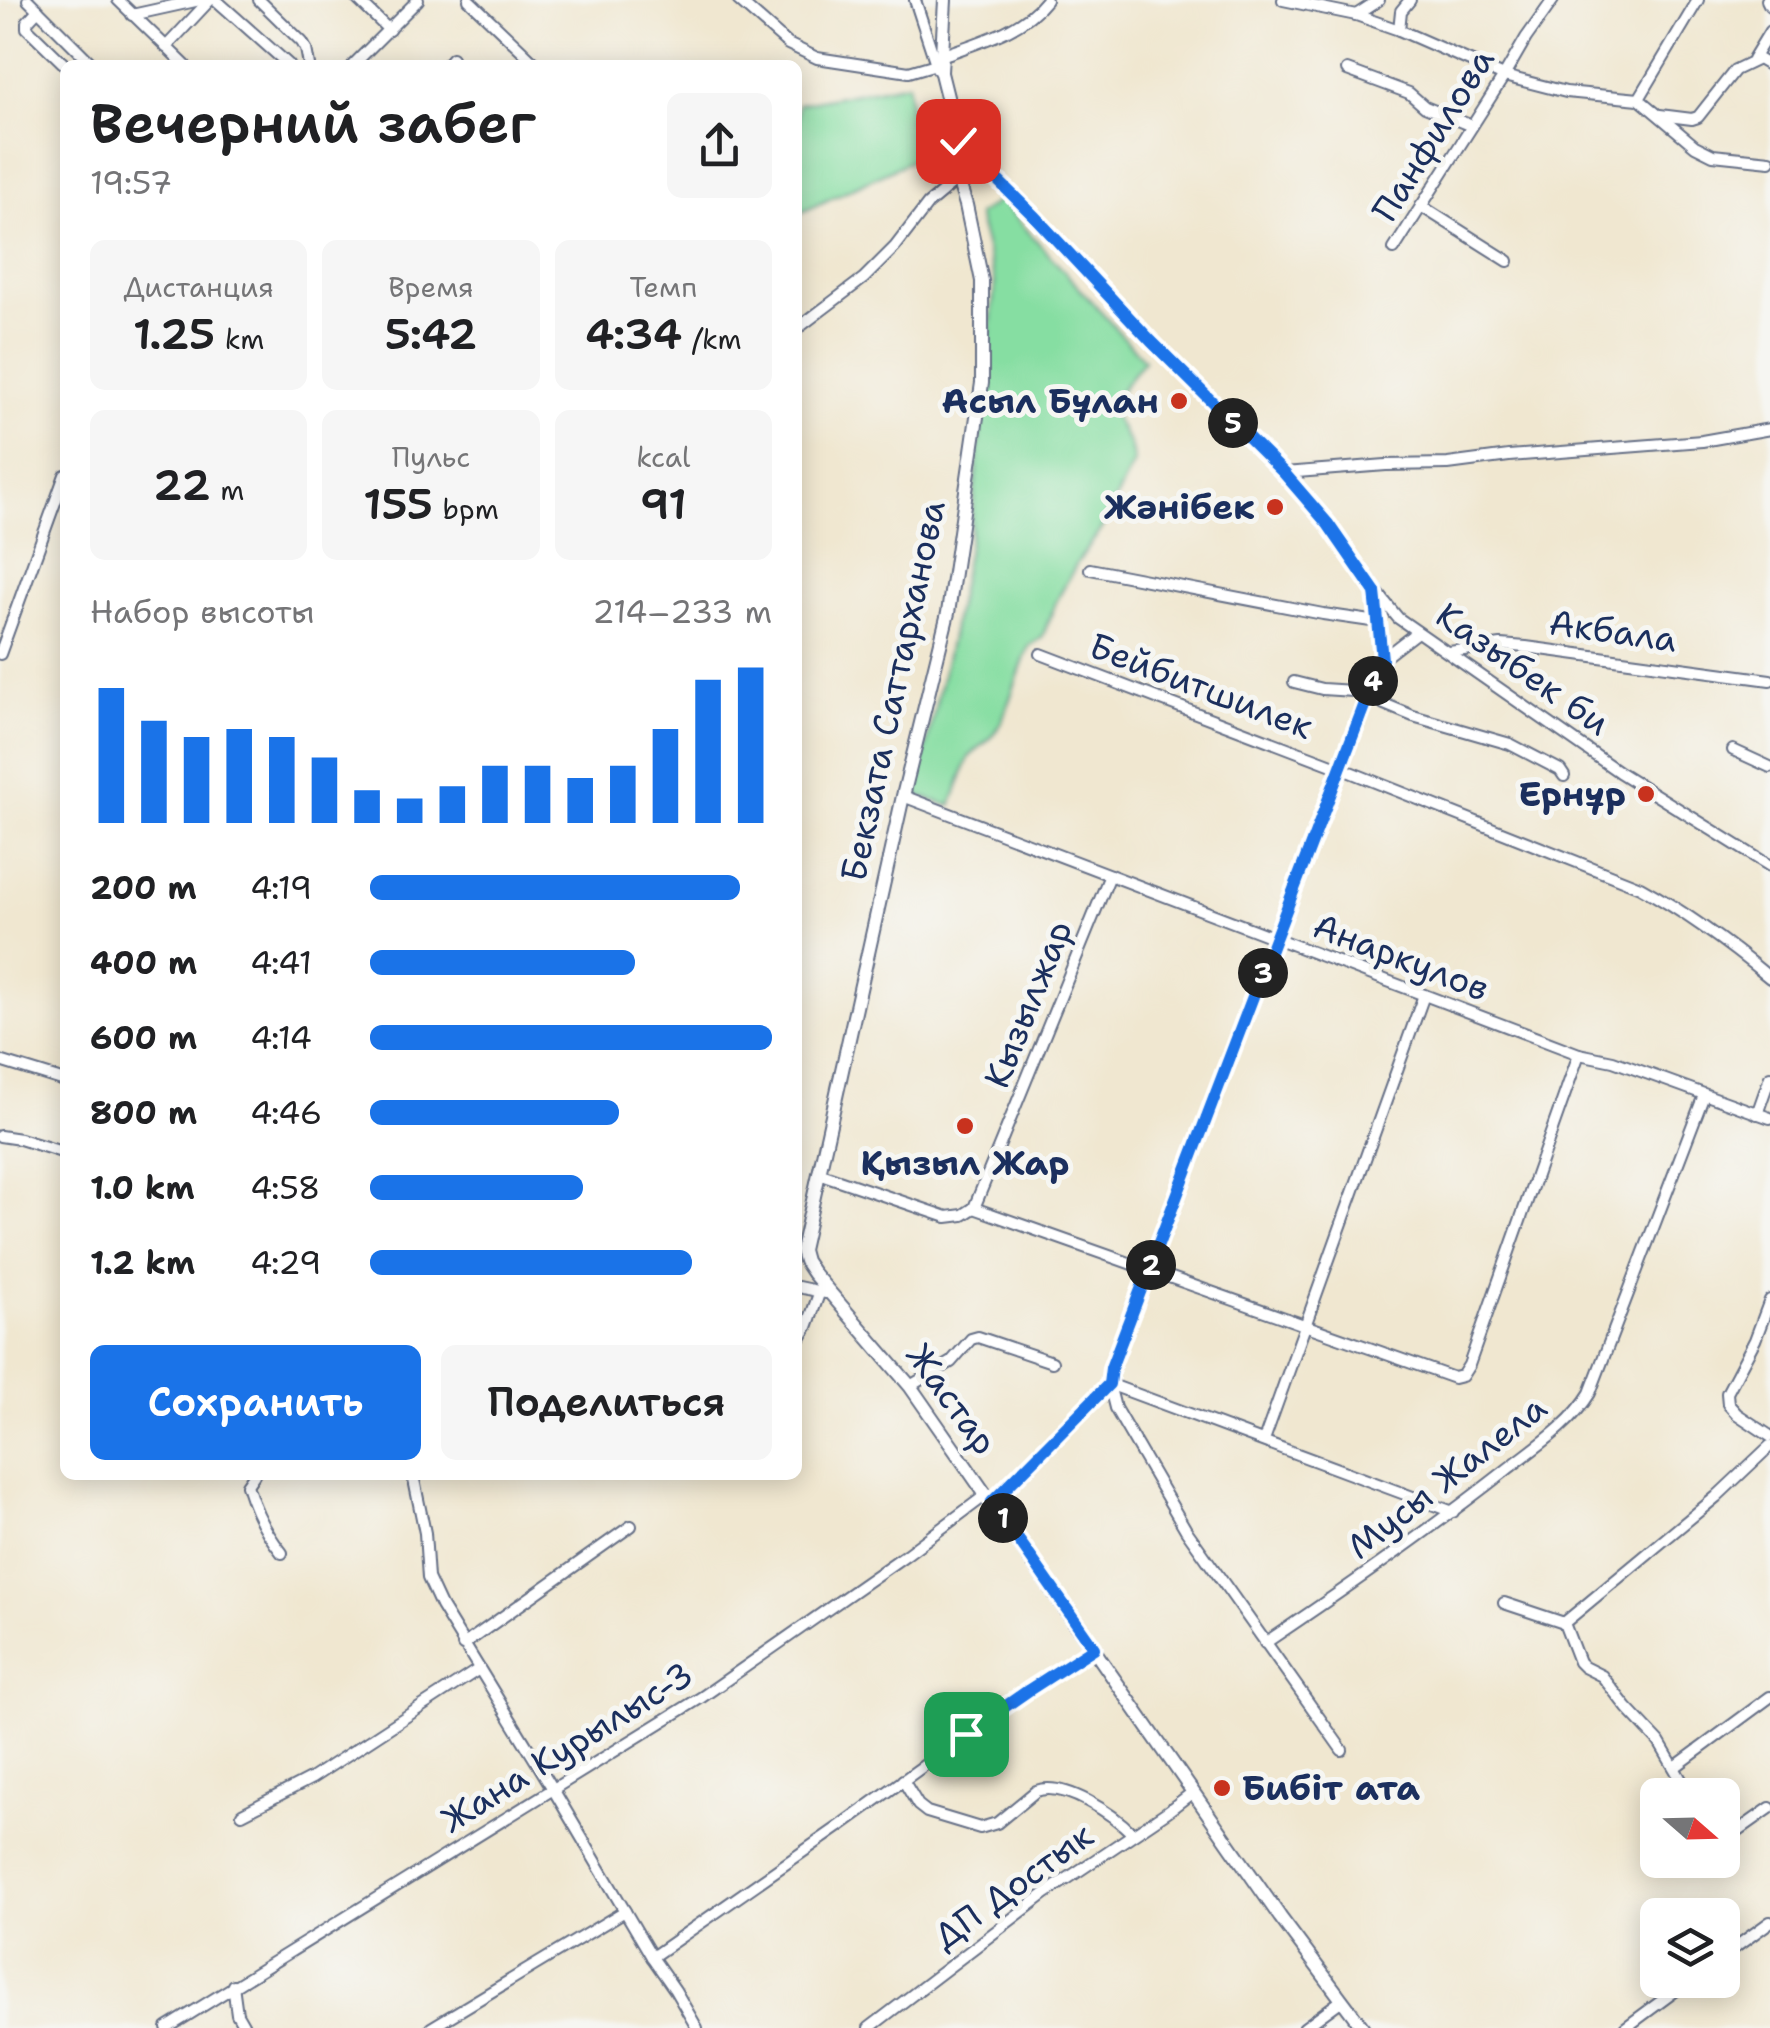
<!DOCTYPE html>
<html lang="ru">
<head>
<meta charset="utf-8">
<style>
	:root { --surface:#fff; --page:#f6f6f6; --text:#202124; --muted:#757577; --accent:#1a73e8 }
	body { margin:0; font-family:"Shantell Sans",sans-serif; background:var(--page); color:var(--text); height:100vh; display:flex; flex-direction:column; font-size:38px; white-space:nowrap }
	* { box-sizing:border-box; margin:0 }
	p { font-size:32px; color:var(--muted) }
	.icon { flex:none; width:55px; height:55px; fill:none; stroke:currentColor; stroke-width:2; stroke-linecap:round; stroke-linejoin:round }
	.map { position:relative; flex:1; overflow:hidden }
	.drawer { position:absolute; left:60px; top:60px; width:742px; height:1420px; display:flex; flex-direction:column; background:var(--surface); border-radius:15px; box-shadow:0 5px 25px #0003 }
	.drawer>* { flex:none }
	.needle { width:65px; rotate:110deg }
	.buttons { position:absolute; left:1640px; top:1778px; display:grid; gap:20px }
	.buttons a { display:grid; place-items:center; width:100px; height:100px; border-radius:15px; background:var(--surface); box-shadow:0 5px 25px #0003; font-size:50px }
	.pin { position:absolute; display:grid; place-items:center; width:85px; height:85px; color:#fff; margin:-42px; border-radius:20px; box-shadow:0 5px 15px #0006 }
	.km { position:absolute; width:50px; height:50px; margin:-25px; border-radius:50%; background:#222; color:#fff; font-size:28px; line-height:50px; text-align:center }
	.round { display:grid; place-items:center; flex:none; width:105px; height:105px; border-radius:15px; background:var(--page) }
	.summary { display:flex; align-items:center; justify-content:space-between; height:170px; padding:0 30px }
	h1 { font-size:55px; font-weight:600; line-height:75px }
	.figures { display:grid; grid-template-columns:repeat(3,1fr); gap:15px; height:170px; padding:10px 30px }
	.figures div { display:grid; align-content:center; border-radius:15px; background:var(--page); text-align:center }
	.figures b { font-size:42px; font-weight:600 }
	.figures small { font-size:28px; font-weight:400 }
	.figures p { font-size:28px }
	.chart { height:280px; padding:20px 30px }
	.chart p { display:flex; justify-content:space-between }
	.chart svg { width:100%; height:180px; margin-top:10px; stroke:var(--accent); stroke-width:6 }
	.action { display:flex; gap:20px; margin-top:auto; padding:20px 30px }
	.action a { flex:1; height:115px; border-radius:15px; background:var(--accent); color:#fff; font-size:40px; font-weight:600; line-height:115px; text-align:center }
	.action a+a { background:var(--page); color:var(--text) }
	ul { padding:0 30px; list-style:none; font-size:32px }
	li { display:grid; grid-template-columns:160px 120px 1fr; align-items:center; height:75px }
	li i { height:25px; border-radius:12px; background:var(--accent) }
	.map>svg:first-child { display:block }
	.green { fill:#86dea2; stroke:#508680; stroke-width:2.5 }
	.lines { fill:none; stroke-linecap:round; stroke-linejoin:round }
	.minor-casing { stroke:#666f86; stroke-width:14 }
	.tertiary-casing { stroke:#666f86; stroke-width:16 }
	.minor { stroke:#fff; stroke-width:10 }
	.tertiary { stroke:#fff; stroke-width:12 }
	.route-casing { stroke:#fff; stroke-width:20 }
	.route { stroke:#1a73e8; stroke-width:12 }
	.poi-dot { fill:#c8321e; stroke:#f6f6f2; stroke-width:4 }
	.labels { text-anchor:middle; stroke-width:10; stroke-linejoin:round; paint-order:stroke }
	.street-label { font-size:35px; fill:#1b2f5e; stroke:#f6f6f2 }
	.poi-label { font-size:35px; font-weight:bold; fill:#1b2f5e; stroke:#f6f6f2; text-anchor:end }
</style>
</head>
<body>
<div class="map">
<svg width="1770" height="2028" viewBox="0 0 1770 2028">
	<rect width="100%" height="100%" fill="#f6f6f2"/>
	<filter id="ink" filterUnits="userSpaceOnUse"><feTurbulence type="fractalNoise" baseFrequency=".01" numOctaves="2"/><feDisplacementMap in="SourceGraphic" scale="20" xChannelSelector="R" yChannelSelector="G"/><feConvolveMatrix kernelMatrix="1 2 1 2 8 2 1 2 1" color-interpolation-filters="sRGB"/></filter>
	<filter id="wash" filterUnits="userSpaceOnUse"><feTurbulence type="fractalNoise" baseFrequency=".0048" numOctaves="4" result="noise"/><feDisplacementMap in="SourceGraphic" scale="40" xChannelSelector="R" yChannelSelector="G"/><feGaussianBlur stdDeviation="2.25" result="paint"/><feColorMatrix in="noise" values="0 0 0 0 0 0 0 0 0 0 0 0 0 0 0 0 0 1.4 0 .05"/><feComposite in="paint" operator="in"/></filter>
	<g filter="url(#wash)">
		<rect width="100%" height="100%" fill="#f0e7d0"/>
		<g class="green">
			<polygon points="908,83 912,160 798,214 798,104"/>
			<polygon points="1000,200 1144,360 1108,406 1130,445 1134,462 1100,531 1077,563 1056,602 1042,638 1029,646 1002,721 993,736 969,757 951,806 915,795 950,642 970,536 995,282 977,215"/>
		</g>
	</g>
	<g filter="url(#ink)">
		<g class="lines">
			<defs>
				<g id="minor">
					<polyline points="28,0 93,65"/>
					<polyline points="118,0 185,65"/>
					<polyline points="216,0 289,65"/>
					<polyline points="259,0 302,42 306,49 309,65"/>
					<polyline points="358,0 389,30"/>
					<polyline points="469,0 537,65"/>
					<polyline points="738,0 788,44 817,58 909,72 936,64 915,0"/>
					<polyline points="1283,0 1356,15 1399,30 1504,76 1566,92 1639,99 1695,146 1713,155 1770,161"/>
					<polyline points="1767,0 1770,6"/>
					<polyline points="38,10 27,22 27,28 63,63"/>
					<polyline points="132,15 200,0"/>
					<polyline points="1356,15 1379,0"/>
					<polyline points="1399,30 1401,11 1410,0"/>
					<polyline points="166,47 210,0"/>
					<path d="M941 56C978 42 1021 32 1046 0"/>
					<polyline points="1753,59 1770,31"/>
					<polyline points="353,65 418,0"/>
					<polyline points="446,65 452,58"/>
					<polyline points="1347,70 1409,93 1425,107 1472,126"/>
					<polyline points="1639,99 1698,0"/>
					<polyline points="1660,115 1692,119 1698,117 1735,70 1758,59 1770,66"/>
					<path d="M958 141C1023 205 1086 272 1149 339 1193 385 1241 427 1284 474 1326 519 1358 571 1398 618L1619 772 1770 866"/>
					<polyline points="1421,206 1508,261"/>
					<polyline points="1394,249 1504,76 1526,38 1553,0"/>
					<polyline points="798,328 864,278 895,247 928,204 958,179"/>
					<polyline points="1284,473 1386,465 1448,464 1509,456 1702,441 1770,429"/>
					<polyline points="1090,569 1323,614 1378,622"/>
					<path d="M1375 593C1379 630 1386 667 1384 704L1413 716 1510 744 1560 770 1564 776"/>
					<polyline points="1449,652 1501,645 1526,647 1770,680"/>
					<polyline points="0,654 65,475"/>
					<path d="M1041 654 1340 768 1640 887C1687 913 1729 944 1770 978"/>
					<polyline points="1382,659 1417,632"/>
					<polyline points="1294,682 1322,689 1369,692"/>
					<polyline points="1733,750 1770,767"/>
					<polyline points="903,796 1579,1054 1613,1061 1770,1118"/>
					<polyline points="0,1061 65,1081"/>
					<polyline points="1757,1114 1770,1077"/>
					<polyline points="0,1136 20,1139 65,1153"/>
					<polyline points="818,1173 947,1217 963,1215 974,1208 1454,1378 1462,1376 1469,1365 1579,1054"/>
					<polyline points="974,1208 1110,875"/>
					<polyline points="798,1287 826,1293"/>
					<polyline points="1770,1300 1755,1340 1727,1393 1728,1404 1737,1414 1770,1436"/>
					<polyline points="798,1342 807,1327 820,1291"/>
					<polyline points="1109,1384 1453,1512"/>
					<polyline points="910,1386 951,1362 971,1339 978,1337 1052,1362"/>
					<polyline points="1264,1440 1424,995"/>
					<path d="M254 1475 247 1485C255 1511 265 1532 282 1553"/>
					<polyline points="413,1475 425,1533 428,1578 441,1606 553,1789 652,1957 675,1990 697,2028"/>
					<polyline points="992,1503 1109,1384"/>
					<polyline points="1504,1603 1564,1623"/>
					<polyline points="1564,1623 1716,1497 1770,1446"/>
					<polyline points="1564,1623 1579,1662 1584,1667 1602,1676 1627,1708 1659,1742 1690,1795"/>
					<path d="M1265 1643C1347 1588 1427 1532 1505 1471 1534 1448 1570 1426 1590 1393L1704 1095"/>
					<polyline points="463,1645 631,1526"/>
					<polyline points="1342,1750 1186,1530 1115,1408 1109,1384 1111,1368 1382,659"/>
					<polyline points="1675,1767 1770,1697"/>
					<path d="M903 1780 918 1805 927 1812 980 1828 997 1823 1036 1791C1065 1781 1113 1814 1133 1834"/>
					<polyline points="242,1814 312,1778 479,1669"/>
					<polyline points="1722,1842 1770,1808"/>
					<polyline points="652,1957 840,1826 1029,1690 1094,1649"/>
					<polyline points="1722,1957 1770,1922"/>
					<polyline points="233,1985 237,2014 245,2028"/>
					<polyline points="167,2028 702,1697 907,1554 986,1495"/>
					<polyline points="431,2028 625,1911"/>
					<polyline points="869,2028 1046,1893 1168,1811 1193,1792"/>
					<polyline points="1304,2028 1342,2000"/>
					<polyline points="1625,2028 1690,1980"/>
				</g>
				<g id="tertiary">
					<polyline points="936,64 941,73 958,141 958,179 966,205 982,281 982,383 948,613 903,796 802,1250 805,1261 813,1273 910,1386 1280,1917 1363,2028"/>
					<polyline points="941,72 945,0"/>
				</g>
			</defs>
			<use href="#minor" class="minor-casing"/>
			<use href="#tertiary" class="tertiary-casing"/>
			<use href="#minor" class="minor"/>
			<use href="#tertiary" class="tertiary"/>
		</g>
	</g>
	<g class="lines" filter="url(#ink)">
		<defs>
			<polyline id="route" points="958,141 1035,217 1151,341 1284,473 1328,524 1375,592 1382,659 1111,1368 1109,1384 992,1502 1094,1648 1029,1690 966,1734"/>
		</defs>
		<use href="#route" class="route-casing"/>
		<use href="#route" class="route"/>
	</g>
	<g class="poi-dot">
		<circle cx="1179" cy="401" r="10"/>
		<circle cx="1275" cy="507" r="10"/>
		<circle cx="1646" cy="794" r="10"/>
		<circle cx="965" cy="1126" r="10"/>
		<circle cx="1222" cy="1788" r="10"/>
	</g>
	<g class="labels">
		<g class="street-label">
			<text transform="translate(1433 135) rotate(-58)" y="12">Панфилова</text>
			<text transform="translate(1613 631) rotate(8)" y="12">Акбала</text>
			<text transform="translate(1523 669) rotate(35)" y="12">Казыбек би</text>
			<text transform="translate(1201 686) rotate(21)" y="12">Бейбитшилек</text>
			<text transform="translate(893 691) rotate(-78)" y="12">Бекзата Саттарханова</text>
			<text transform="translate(1401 957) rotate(21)" y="12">Анаркулов</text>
			<text transform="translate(1028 1004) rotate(-68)" y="12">Кызылжар</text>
			<text transform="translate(952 1399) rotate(54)" y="12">Жастар</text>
			<text transform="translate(1447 1477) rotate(-38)" y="12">Мусы Жалела</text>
			<text transform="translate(567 1747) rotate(-32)" y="12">Жана Курылыс-3</text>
			<text transform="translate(1013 1886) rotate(-36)" y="12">ДП Достык</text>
		</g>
		<g class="poi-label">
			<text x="1159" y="413">Асыл Бұлан</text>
			<text x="1255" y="519">Жәнібек</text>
			<text x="1626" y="806">Ернұр</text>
			<text x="965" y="1175" text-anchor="middle">Қызыл Жар</text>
			<text x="1242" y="1800" text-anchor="start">Бибіт ата</text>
		</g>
	</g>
</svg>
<div class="buttons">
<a><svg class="needle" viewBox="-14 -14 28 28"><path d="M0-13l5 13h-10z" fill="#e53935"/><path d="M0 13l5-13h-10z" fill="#757577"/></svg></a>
<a><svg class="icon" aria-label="layers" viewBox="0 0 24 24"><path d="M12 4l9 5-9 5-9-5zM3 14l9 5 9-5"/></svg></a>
</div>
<div class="pin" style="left:966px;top:1734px;background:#1e9e55"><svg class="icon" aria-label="arrive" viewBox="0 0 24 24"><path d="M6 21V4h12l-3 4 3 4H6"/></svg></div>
<div class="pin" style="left:958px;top:141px;background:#d93025"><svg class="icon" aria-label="check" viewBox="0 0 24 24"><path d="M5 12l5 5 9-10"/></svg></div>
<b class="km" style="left:1003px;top:1518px">1</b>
<b class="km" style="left:1151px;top:1265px">2</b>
<b class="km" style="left:1263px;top:973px">3</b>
<b class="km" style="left:1373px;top:681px">4</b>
<b class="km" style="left:1233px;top:423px">5</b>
<section class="drawer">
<div class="summary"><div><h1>Вечерний забег</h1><p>19:57</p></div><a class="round"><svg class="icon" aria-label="share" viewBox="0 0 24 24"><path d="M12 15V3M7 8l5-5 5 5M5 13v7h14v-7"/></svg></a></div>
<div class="figures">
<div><p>Дистанция</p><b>1.25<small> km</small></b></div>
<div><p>Время</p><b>5:42</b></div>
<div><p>Темп</p><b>4:34<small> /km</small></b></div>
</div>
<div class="figures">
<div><b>22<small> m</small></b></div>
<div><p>Пульс</p><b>155<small> bpm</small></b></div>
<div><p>kcal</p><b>91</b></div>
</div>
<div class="chart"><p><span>Набор высоты</span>214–233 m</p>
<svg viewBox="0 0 160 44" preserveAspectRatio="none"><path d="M5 44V11M15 44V19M25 44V23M35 44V21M45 44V23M55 44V28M65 44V36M75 44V38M85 44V35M95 44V30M105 44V30M115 44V33M125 44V30M135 44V21M145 44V9M155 44V6"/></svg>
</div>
<ul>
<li><b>200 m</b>4:19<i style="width:92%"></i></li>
<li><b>400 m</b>4:41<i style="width:66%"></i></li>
<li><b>600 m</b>4:14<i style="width:100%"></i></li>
<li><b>800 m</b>4:46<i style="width:62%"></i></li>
<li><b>1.0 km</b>4:58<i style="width:53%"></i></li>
<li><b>1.2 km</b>4:29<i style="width:80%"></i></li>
</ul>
<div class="action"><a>Сохранить</a><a>Поделиться</a></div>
</section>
</div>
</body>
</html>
